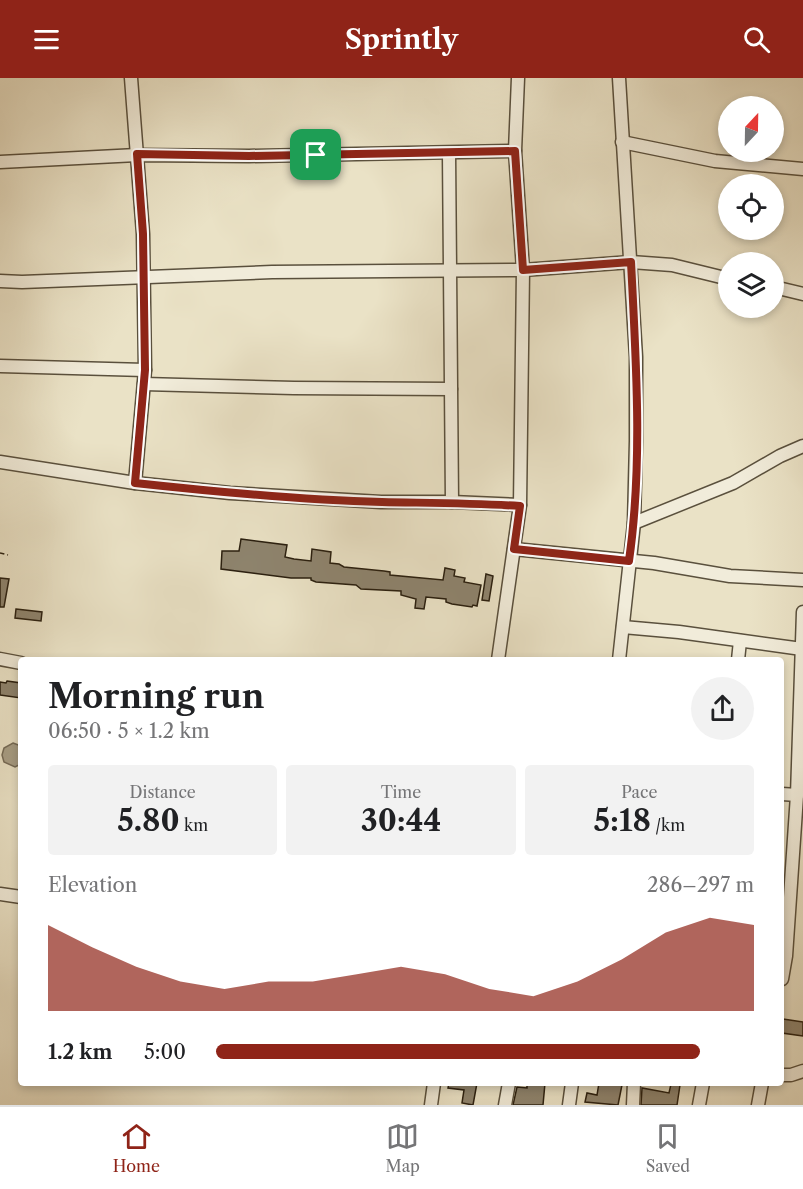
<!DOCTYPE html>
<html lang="en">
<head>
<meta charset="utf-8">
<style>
	:root { --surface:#fff; --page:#f2f2f2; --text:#202124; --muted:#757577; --line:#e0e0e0; --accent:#8f2418 }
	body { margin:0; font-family:"Libre Caslon Text",serif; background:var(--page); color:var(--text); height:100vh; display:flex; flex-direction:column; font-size:22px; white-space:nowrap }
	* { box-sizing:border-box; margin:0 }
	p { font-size:20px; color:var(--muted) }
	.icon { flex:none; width:33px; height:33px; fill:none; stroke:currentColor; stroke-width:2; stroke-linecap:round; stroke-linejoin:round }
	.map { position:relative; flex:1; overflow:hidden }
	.panel { position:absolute; left:18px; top:579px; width:766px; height:429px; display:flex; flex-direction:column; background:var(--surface); border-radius:6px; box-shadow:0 3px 9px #0003 }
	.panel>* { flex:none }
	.needle { width:39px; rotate:22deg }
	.buttons { position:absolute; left:718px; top:18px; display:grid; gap:12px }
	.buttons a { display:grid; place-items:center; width:66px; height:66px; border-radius:50%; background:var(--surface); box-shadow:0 3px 9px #0003; font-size:30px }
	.pin { position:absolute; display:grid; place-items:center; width:51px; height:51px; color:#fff; margin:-26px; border-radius:12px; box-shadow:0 3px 9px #0006 }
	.round { display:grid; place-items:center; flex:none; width:63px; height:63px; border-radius:32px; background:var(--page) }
	.head { display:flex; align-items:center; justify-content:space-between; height:102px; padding:0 30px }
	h1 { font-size:33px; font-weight:700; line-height:45px }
	.metrics { display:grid; grid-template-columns:repeat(3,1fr); gap:9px; height:102px; padding:6px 30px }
	.metrics div { display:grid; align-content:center; border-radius:6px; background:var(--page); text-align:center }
	.metrics b { font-size:30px; font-weight:700 }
	.metrics small { font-size:16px; font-weight:400 }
	.metrics p { font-size:16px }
	.chart { height:168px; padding:12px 30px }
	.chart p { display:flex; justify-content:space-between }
	.chart svg { width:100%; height:108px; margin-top:6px; fill:var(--accent); opacity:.7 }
	ul { padding:0 30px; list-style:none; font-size:20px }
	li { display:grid; grid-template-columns:96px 72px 1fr; align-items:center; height:45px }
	li i { height:15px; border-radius:8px; background:var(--accent) }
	header { display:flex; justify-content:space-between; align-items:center; height:78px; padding:0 30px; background:var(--accent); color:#fff; font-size:27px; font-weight:700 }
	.dock { display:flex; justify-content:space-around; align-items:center; height:84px; border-top:2px solid var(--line); background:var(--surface); font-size:16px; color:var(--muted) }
	.dock a { display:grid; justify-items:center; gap:3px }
	.dock .current { color:var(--accent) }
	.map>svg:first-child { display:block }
	.water { fill:#a9a088; stroke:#766c58; stroke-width:1.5 }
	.building { fill:#8e846e; stroke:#2a1f0f; stroke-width:1.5 }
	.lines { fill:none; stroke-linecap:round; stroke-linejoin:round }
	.minor-casing { stroke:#5a503d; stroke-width:15 }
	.path { stroke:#2a1f0f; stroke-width:1.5; stroke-dasharray:4.5 3; stroke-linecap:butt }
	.minor { stroke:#f1ecda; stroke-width:12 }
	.route-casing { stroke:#fff; stroke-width:12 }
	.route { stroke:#8f2418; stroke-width:8 }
</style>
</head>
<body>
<header><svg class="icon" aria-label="menu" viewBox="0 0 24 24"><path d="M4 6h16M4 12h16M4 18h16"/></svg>Sprintly<svg class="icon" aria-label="search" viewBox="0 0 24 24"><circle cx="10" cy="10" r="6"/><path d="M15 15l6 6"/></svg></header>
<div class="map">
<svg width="803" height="1027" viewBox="0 0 803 1027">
	<rect width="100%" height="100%" fill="#eae2c6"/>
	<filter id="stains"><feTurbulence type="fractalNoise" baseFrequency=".00333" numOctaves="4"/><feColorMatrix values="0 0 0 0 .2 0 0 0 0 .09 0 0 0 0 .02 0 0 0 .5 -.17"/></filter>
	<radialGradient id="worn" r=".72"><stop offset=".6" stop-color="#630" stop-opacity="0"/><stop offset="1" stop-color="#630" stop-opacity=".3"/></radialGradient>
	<polygon class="water" points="13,665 21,668 21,686 15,689 4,684 2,677 4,670"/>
	<g class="building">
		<polygon points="241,461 287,467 285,479 294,481 311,483 312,471 331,474 330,485 339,486 344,489 384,493 390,494 390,497 443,502 445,490 455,492 454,498 465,500 464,504 481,507 477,528 473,527 472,529 452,526 446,524 446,521 426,519 424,531 415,530 416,521 401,517 401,513 361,511 356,507 316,504 311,502 311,500 291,500 221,491 222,473 239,473"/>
		<polygon points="486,496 493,498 489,523 482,522"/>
		<polygon points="0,500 9,501 4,529 0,529"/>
		<polygon points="16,531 42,534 41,543 15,540"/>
		<polygon points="7,603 21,605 21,620 0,617 0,604 6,605"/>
		<polygon points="783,941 803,944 803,958 782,955"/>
		<polygon points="449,1005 477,1005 473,1027 462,1025 464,1012 448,1010"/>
		<polygon points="527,1005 545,1005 543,1027 513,1027 517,1009 527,1010"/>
		<polygon points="599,1005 622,1007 618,1027 585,1024 587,1015 597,1017"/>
		<polygon points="671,1006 680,1007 677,1027 641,1027 642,1010 669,1015"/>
	</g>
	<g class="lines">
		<defs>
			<g id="minor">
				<polyline points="131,0 143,156 145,292 135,405"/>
				<polyline points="622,64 715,83 803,91"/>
				<polyline points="449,75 452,424"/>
				<polyline points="0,84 137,77 249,78 515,73"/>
				<polyline points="0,203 22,204 272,194 523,192 631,184 672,187 729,201"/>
				<polyline points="774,209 803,216"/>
				<polyline points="0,288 145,292"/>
				<polyline points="144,306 294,310 451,311"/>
				<polyline points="0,384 135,405 230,415 381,424 452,424 520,427"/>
				<polyline points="634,445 733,405 780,378 803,368"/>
				<polyline points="514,471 654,485 730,498 803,502"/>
				<polyline points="623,549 679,554 802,571"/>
				<polyline points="0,581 21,585"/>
				<polyline points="498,582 520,427 523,192 515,73 518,0"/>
				<polyline points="619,582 634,445 636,363 636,279 619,0"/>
				<polyline points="738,582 740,563"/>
				<polyline points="782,716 797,717"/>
				<polyline points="0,816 21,819"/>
				<polyline points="782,901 786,878 797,717 803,534"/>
				<polyline points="782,997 791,997 803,993"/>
				<polyline points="431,1027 434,1005"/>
				<polyline points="505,1027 509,1005"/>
				<polyline points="569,1027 572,1005"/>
				<polyline points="633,1027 634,1005"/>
				<polyline points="699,1027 703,1005"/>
				<polyline points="758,1027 762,1005"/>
			</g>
		</defs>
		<use href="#minor" class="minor-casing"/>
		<polyline class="path" points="0,475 8,477"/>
		<use href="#minor" class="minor"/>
	</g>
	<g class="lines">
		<defs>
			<path id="route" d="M515 73 523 192 631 184C636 283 643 385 629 483L514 471 520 428C474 425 428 425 382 424 300 422 217 414 135 405L145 292 143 156 137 76 249 78Z"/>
		</defs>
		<use href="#route" class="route-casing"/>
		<use href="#route" class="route"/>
	</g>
	<rect width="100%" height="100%" filter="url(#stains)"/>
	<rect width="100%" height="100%" fill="url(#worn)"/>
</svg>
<div class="buttons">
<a><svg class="needle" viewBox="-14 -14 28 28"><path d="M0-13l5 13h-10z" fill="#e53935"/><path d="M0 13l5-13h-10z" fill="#757577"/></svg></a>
<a><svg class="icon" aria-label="locate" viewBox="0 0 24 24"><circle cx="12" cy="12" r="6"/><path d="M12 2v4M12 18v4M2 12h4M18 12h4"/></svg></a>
<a><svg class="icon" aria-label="layers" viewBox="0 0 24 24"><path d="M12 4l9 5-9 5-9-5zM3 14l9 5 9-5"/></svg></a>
</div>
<div class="pin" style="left:316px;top:77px;background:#1e9e55"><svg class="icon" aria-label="arrive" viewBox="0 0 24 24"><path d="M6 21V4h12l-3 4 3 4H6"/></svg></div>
<section class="panel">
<div class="head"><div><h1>Morning run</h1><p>06:50 · 5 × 1.2 km</p></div><a class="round"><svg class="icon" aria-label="share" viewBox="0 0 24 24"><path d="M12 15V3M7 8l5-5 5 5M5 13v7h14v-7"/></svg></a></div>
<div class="metrics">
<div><p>Distance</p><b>5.80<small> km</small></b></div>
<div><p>Time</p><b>30:44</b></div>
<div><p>Pace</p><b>5:18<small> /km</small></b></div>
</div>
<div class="chart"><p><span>Elevation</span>286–297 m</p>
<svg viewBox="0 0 160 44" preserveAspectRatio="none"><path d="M0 44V9L10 18L20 26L30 32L40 35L50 32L60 32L70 29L80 26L90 29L100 35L110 38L120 32L130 23L140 12L150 6L160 9V44z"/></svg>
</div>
<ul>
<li><b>1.2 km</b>5:00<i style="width:90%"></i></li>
</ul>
</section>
</div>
<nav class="dock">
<a class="current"><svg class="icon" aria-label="home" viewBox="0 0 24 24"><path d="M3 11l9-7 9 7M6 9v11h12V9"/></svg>Home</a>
<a><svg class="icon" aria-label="map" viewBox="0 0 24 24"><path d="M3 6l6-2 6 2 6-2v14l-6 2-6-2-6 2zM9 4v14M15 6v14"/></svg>Map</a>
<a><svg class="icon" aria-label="saved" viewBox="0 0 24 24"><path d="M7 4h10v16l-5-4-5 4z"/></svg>Saved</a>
</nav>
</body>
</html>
